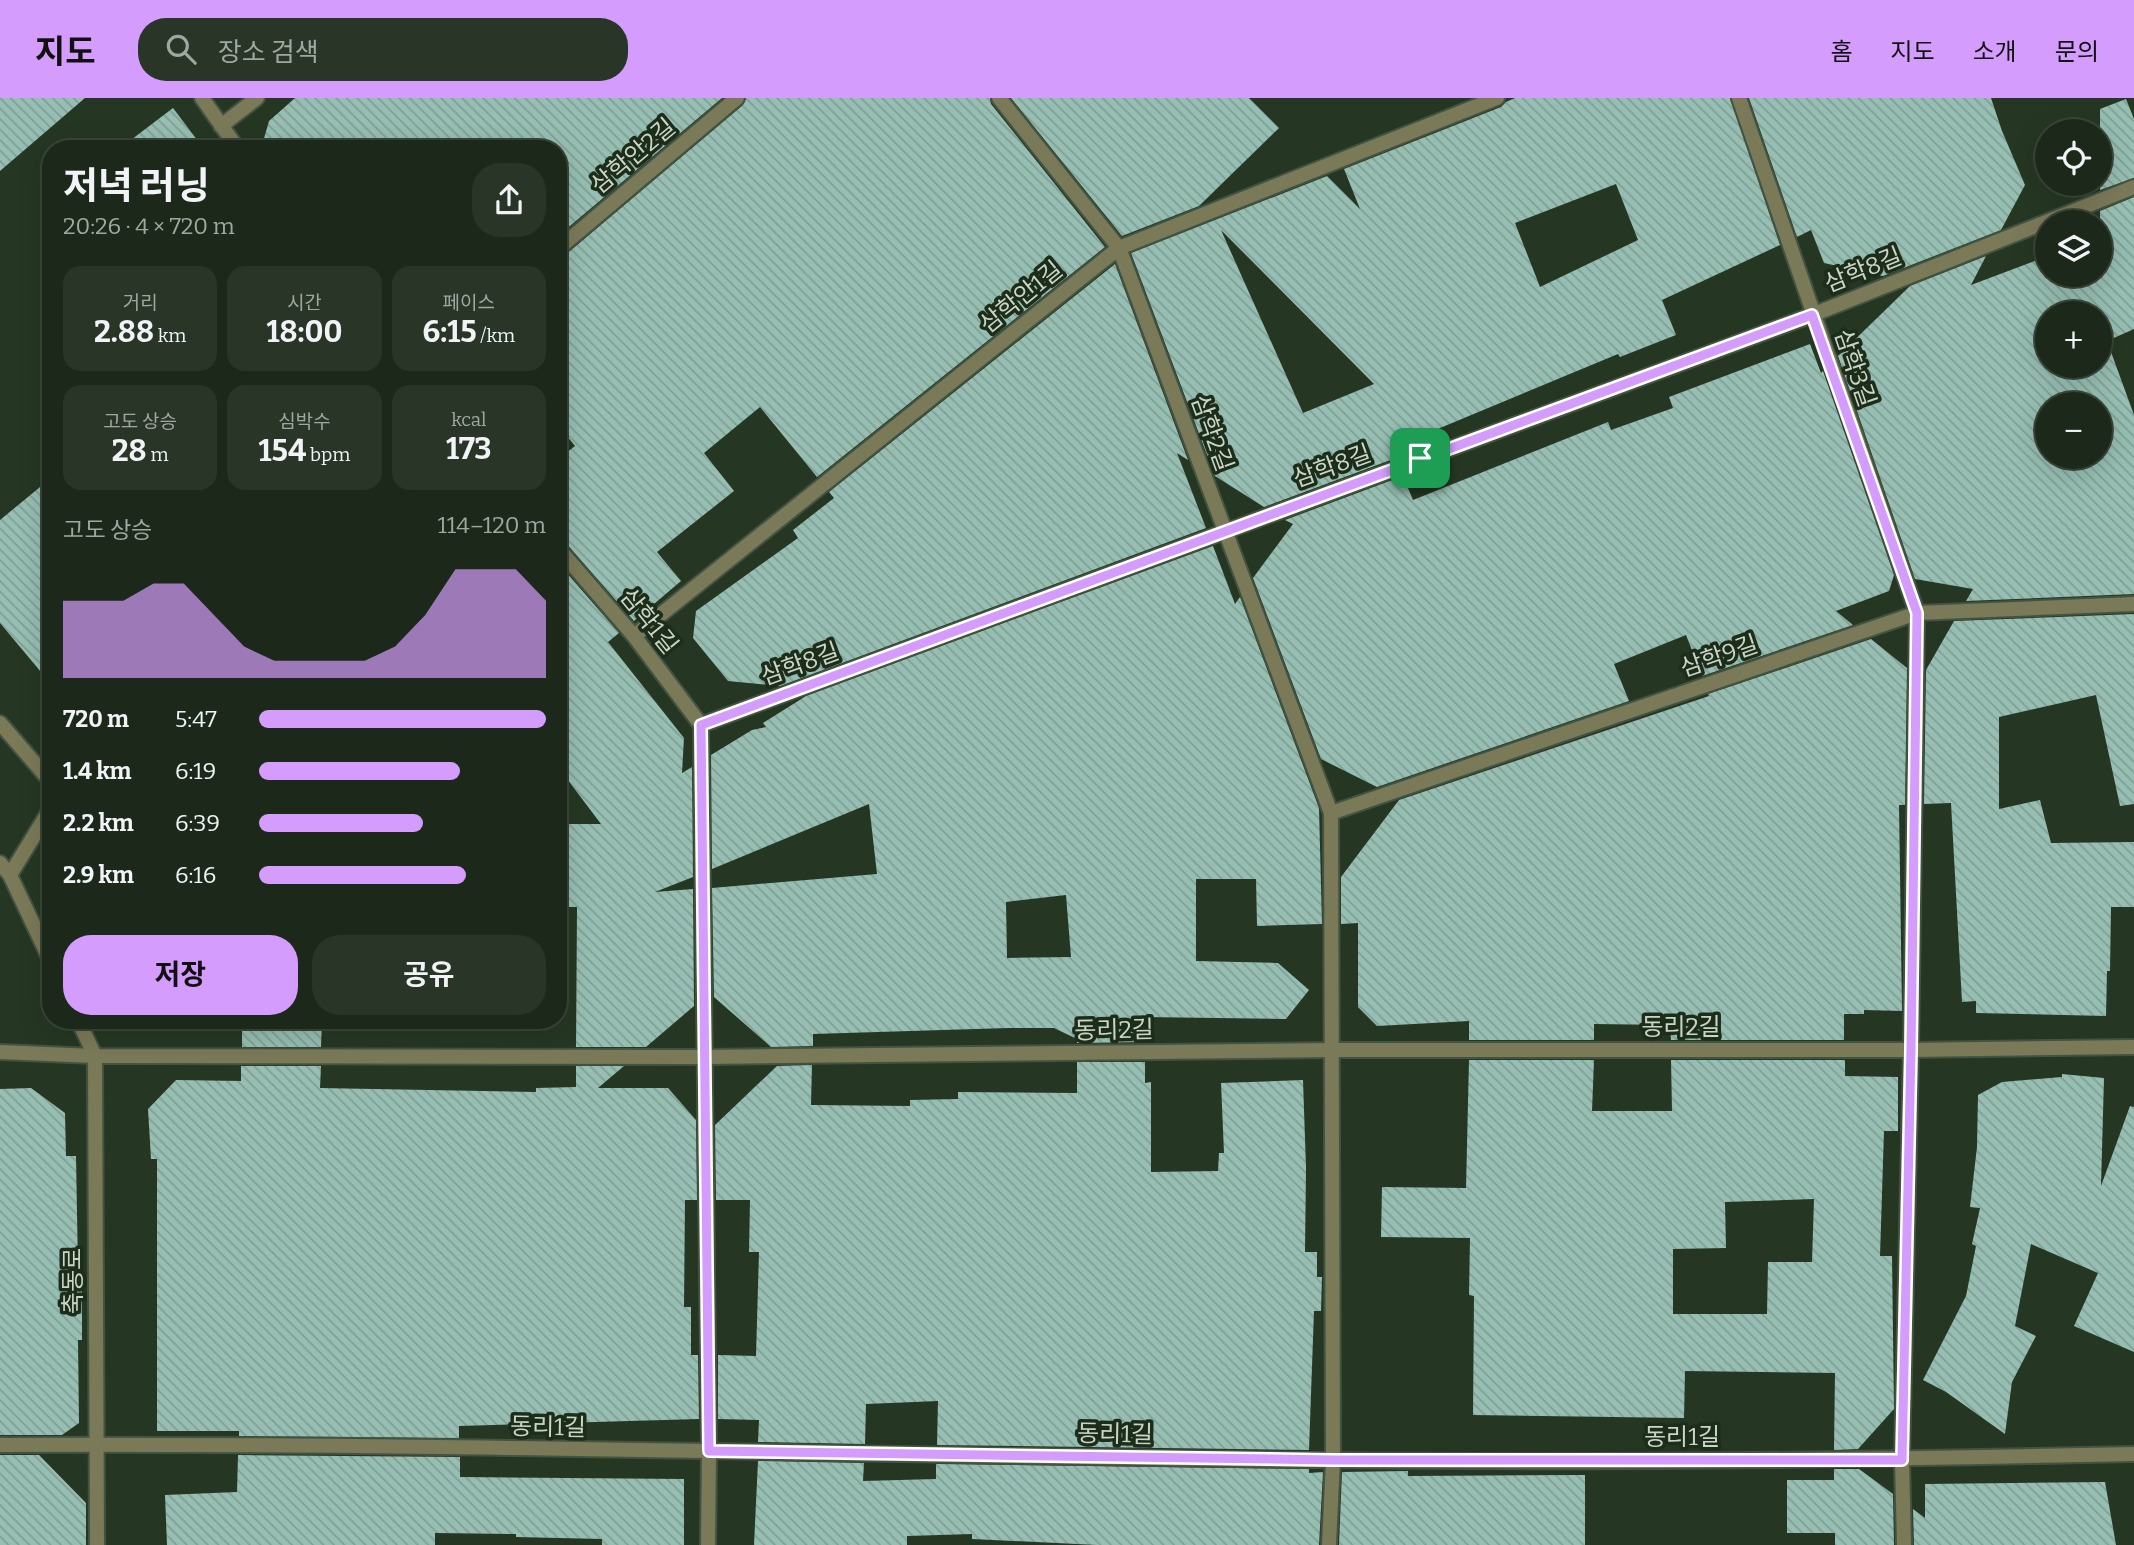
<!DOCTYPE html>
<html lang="ko">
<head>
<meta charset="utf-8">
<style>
	:root { --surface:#1c291a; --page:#293527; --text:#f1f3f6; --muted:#a0a6a2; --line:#3a4539; --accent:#d49cfc }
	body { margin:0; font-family:Bitter,"Noto Sans KR",serif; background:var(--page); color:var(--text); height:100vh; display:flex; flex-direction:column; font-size:26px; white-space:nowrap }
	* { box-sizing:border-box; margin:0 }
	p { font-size:23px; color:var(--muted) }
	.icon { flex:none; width:38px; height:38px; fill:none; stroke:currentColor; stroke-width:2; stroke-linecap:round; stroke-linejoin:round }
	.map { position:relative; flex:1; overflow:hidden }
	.drawer { position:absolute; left:42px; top:42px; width:525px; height:889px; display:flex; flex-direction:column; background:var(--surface); border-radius:28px; box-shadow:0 7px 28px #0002,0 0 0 2px var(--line) }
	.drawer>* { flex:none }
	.controls { position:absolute; left:2035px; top:21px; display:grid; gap:14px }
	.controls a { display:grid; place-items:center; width:77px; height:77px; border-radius:50%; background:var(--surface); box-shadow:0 7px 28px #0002,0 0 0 2px var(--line); font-size:35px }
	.pin { position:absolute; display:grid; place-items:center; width:60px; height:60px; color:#fff; margin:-30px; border-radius:14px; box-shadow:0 4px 10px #0006 }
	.round { display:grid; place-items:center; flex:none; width:74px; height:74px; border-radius:28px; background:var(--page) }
	.head { display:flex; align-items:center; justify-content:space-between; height:119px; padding:0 21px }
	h1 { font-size:38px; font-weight:700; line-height:52px }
	.metrics { display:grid; grid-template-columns:repeat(3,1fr); gap:10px; height:119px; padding:7px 21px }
	.metrics div { display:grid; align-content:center; border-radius:18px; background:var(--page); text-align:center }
	.metrics b { font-size:30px; font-weight:700 }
	.metrics small { font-size:19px; font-weight:400 }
	.metrics p { font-size:19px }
	.chart { height:196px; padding:14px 21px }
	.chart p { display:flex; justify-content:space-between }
	.chart svg { width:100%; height:126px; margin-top:7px; fill:var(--accent); opacity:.7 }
	.primary-button { display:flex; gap:14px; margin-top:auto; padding:14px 21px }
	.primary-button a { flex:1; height:80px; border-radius:28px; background:var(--accent); color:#111; font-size:28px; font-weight:700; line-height:80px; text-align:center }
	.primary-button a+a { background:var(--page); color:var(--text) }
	ul { padding:0 21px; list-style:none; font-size:23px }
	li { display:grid; grid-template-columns:112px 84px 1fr; align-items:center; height:52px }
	li i { height:18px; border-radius:9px; background:var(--accent) }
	header { display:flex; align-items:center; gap:42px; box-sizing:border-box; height:98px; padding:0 35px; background:var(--accent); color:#111 }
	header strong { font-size:33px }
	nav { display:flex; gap:38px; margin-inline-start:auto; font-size:24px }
	.search { width:490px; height:63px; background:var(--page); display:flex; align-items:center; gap:18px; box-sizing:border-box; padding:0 24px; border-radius:28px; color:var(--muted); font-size:26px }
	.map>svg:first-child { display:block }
	.building { fill:url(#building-back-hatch); fill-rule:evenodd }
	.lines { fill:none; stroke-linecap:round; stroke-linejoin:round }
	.service-casing { stroke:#435341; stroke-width:18 }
	.minor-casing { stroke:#435341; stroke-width:18 }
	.tertiary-casing { stroke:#435341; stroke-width:18 }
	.service { stroke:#7a7958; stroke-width:14 }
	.minor { stroke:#7a7958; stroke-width:14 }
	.tertiary { stroke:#7a7958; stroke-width:14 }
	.route-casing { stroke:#fff; stroke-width:14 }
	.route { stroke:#d49cfc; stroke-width:9 }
	.labels { text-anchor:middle; stroke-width:7; stroke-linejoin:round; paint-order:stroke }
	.street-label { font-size:24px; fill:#cad5c8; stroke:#1c2d19 }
</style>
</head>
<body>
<header>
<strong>지도</strong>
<div class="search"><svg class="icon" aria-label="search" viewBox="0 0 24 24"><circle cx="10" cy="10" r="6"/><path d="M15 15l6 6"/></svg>장소 검색</div>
<nav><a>홈</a><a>지도</a><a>소개</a><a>문의</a></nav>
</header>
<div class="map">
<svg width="2134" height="1447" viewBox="0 0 2134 1447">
	<defs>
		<pattern id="building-back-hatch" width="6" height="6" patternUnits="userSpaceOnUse" patternTransform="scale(1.75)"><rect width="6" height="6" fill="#96beb2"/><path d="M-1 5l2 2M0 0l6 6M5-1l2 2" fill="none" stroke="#809e94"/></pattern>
	</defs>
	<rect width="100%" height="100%" fill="#253723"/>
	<g class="building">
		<polygon points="0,0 85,0 0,73"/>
		<polygon points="295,0 722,0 558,138 558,51 261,51 269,23"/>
		<polygon points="746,0 990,0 991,6 1105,149 817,379 760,309 704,355 734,393 657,454 681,483 634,523 565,444 558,441 558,361 575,348 558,327 558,160 564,158 743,7"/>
		<polygon points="1011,0 1249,0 1279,30 1199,108 1122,138"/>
		<path d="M1515 0H1730L1780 147 1662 202 1676 237 1620 259 1618 256 1392 350 1396 360 1264 409 1215 378 1131 155 1327 78 1360 111 1344 71 1501 9 1506 4ZM1616 86 1638 142 1540 189 1515 125ZM1221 132 1374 286 1303 315Z"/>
		<polygon points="1749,0 1991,0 2002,33 2025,87 2001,132 1883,178 1824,165 1811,132 1797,139"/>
		<polygon points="2126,1 2134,21 2134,80 2100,92 2100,11"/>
		<polygon points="173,10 204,51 119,51"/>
		<path d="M2134 99V231L2107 243 2134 317V496L1966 503 1973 491 1915 481 1838 258 1910 188 1986 158 1971 187 2048 158V177H2100V113ZM2048 215H2100V268H2048ZM2048 306H2100V359H2048Z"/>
		<polygon points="1115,166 1188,362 1177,355 1206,430 780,588 728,583 693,540 696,513 798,440 793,432 834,400 829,394"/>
		<polygon points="1810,246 1821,275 1823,273 1894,477 1889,493 1836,513 1853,527 1702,578 1686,537 1614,566 1629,603 1377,689 1321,661 1253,480 1293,426 1285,422 1403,378 1413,402 1608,324 1611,332 1673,310 1669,299"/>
		<polygon points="51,380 51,586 0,525 0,422"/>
		<path d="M1213 448 1235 506 1240 499 1319 710 1322 826 1257 828 1256 781H1196V863L1278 865 1309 892 1286 921 1144 919 1145 944 1077 945V941L1054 930H1008L813 936V948L771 949 714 899 712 790 877 776 869 706 712 771 711 657 752 632 766 629 763 625 806 598ZM1066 797 1071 859 1007 860 1006 804Z"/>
		<polygon points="558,465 619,535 608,544 684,640 682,675 692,669 693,779 655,794 693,791 694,908 646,949 576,949 577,809 558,809 558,726 601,726 558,669"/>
		<polygon points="2134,516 2134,706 2120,708 2096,597 1999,619 1999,711 2040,702 2051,745 2134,744 2134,809 2111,809 2110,873 2107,873 2106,918 1976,915 1976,903 1962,904 1951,705 1924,706 1926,572 1954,523"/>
		<polygon points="1871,541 1907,570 1905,707 1899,707 1902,913 1864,912 1864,916 1844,916 1844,942 1671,942 1670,927 1594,926 1594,942 1469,942 1469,923 1377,928 1358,909 1358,825 1341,826 1341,779 1399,702 1709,598 1708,596"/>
		<polygon points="242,922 322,922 321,949 242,949"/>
		<path d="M1469 962H1594L1592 1013H1672L1671 962H1845V978L1898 979V1033H1884L1880 1158H1892L1894 1311 1858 1351 1834 1352 1835 1275 1685 1273 1684 1320 1473 1317 1474 1198 1469 1197 1470 1140 1381 1139 1382 1089 1466 1090ZM1814 1101 1812 1164H1768L1767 1216H1673V1151L1726 1150 1725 1104Z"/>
		<polygon points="1077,964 1145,964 1145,985 1151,984 1151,1074 1218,1073 1219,1055 1224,1055 1221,985 1303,982 1306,1070 1305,1154 1317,1154 1317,1179 1322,1179 1321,1213 1314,1213 1309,1352 937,1347 938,1303 866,1306 865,1346 758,1344 759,1322 718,1321 718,1257 756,1258 759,1154 749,1154 750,1102 716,1102 715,1027 777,968 812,967 811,1007 910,1008 910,1002 958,1001 958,994 1077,995"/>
		<polygon points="241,968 321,968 320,990 536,994 536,990 576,989 576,968 624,968 598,990 668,990 696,1022 697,1102 685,1102 684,1209 691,1209 691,1257 698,1257 699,1321 459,1328 459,1340 239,1338 239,1333 157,1333 157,1061 151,1061 148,1011 176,982 241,983"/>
		<polygon points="2062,976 2104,980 2101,1088 2130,1008 2134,1009 2134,1254 2074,1228 2098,1175 2031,1146 2015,1228 2036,1238 2012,1284 2005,1336 1946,1294 1923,1282 1966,1198 1976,1148 1972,1146 1980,1110 1970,1109 1977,1049 1978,997 2002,984 2062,979"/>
		<polygon points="31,990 65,1015 66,1058 76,1058 78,1171 82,1171 82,1242 78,1242 79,1325 62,1337 0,1337 0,991"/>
		<polygon points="0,1357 39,1357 86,1405 86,1447 0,1447"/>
		<polygon points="238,1357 460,1359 460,1379 684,1381 684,1447 602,1447 602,1441 516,1439 516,1436 435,1435 435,1447 167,1447 165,1397 237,1394"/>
		<polygon points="758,1363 864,1365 863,1383 936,1381 936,1366 1309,1371 1309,1375 1323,1374 1319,1447 1097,1447 972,1441 972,1436 907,1438 907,1447 754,1447"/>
		<polygon points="1834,1371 1859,1371 1893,1396 1894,1447 1835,1447 1835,1435 1787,1435 1787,1382 1834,1382"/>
		<polygon points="1408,1373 1408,1378 1585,1377 1585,1447 1339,1447 1342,1374"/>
		<polygon points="2105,1384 2116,1447 1914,1447 1913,1411 1925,1420 1925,1386"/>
	</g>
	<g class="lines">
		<defs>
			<polyline id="service" points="0,625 45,677"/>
			<g id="minor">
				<polyline points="202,0 238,51"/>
				<polyline points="999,0 1119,150 1331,715 1333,1362 1329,1447"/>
				<polyline points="1739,0 1917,515 1911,952 1902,1362 1904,1447"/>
				<polyline points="221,28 257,0"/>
				<polyline points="558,151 737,0"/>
				<polyline points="558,450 634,538 701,627"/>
				<polyline points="634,538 1119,150 1497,0"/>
				<polyline points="701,627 1812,217 2134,89"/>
				<polyline points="701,627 709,1353 708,1447"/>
				<polyline points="1331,715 1917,515 2134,506"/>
				<polyline points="10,777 51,710"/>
				<polyline points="0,954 95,958 705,959 1331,952 1911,952 2134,949"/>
				<path d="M0 1347C443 1345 887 1358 1330 1362 1598 1365 1866 1362 2134 1356"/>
			</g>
			<g id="tertiary">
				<polyline points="0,765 10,777 51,864"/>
				<polyline points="78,922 95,958 97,1447"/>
			</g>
		</defs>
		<use href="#service" class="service-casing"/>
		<use href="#minor" class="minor-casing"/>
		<use href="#tertiary" class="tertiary-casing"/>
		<use href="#service" class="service"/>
		<use href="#minor" class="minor"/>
		<use href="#tertiary" class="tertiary"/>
	</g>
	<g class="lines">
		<defs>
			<polygon id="route" points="1812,217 1917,515 1911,952 1902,1362 1333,1362 709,1353 701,627"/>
		</defs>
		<use href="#route" class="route-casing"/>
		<use href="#route" class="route"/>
	</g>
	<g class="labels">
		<g class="street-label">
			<text transform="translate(633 58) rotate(-40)" y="8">삼학안2길</text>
			<text transform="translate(1863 172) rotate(-22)" y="8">삼학8길</text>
			<text transform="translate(1021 199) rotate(-39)" y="8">삼학안1길</text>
			<text transform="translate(1855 270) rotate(71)" y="8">삼학3길</text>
			<text transform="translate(1212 335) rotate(70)" y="8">삼학2길</text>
			<text transform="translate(1332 368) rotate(-20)" y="8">삼학8길</text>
			<text transform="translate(649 523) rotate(51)" y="8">삼학1길</text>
			<text transform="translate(1719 558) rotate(-19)" y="8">삼학9길</text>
			<text transform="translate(800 566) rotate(-20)" y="8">삼학8길</text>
			<text x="1681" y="937">동리2길</text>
			<text transform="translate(1114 932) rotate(-1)" y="8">동리2길</text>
			<text transform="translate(73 1183) rotate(-90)" y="8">축동로</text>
			<text transform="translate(548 1329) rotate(1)" y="8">동리1길</text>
			<text transform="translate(1115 1336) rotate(1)" y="8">동리1길</text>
			<text x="1682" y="1347">동리1길</text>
		</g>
	</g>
</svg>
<div class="controls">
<a><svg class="icon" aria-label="locate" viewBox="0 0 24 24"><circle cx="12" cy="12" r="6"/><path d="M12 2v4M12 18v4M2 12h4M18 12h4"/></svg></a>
<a><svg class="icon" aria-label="layers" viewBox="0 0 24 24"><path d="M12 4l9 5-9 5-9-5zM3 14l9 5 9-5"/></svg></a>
<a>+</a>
<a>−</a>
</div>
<div class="pin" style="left:1420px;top:360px;background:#1e9e55"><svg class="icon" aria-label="arrive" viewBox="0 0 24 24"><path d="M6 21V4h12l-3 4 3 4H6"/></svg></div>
<section class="drawer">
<div class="head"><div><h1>저녁 러닝</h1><p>20:26 · 4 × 720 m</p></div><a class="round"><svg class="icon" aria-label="share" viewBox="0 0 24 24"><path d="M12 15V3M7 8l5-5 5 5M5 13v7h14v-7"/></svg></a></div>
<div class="metrics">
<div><p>거리</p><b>2.88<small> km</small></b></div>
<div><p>시간</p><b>18:00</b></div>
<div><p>페이스</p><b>6:15<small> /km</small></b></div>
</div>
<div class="metrics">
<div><p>고도 상승</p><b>28<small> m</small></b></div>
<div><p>심박수</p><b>154<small> bpm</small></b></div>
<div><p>kcal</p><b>173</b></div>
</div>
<div class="chart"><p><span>고도 상승</span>114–120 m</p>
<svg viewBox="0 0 160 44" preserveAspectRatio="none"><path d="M0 44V17L10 17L20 17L30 11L40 11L50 22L60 33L70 38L80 38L90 38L100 38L110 33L120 22L130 6L140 6L150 6L160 17V44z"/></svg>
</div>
<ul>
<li><b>720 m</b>5:47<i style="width:100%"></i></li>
<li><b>1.4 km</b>6:19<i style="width:70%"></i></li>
<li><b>2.2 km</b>6:39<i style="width:57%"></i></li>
<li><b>2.9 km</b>6:16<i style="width:72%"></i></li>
</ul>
<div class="primary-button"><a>저장</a><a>공유</a></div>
</section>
</div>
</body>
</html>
